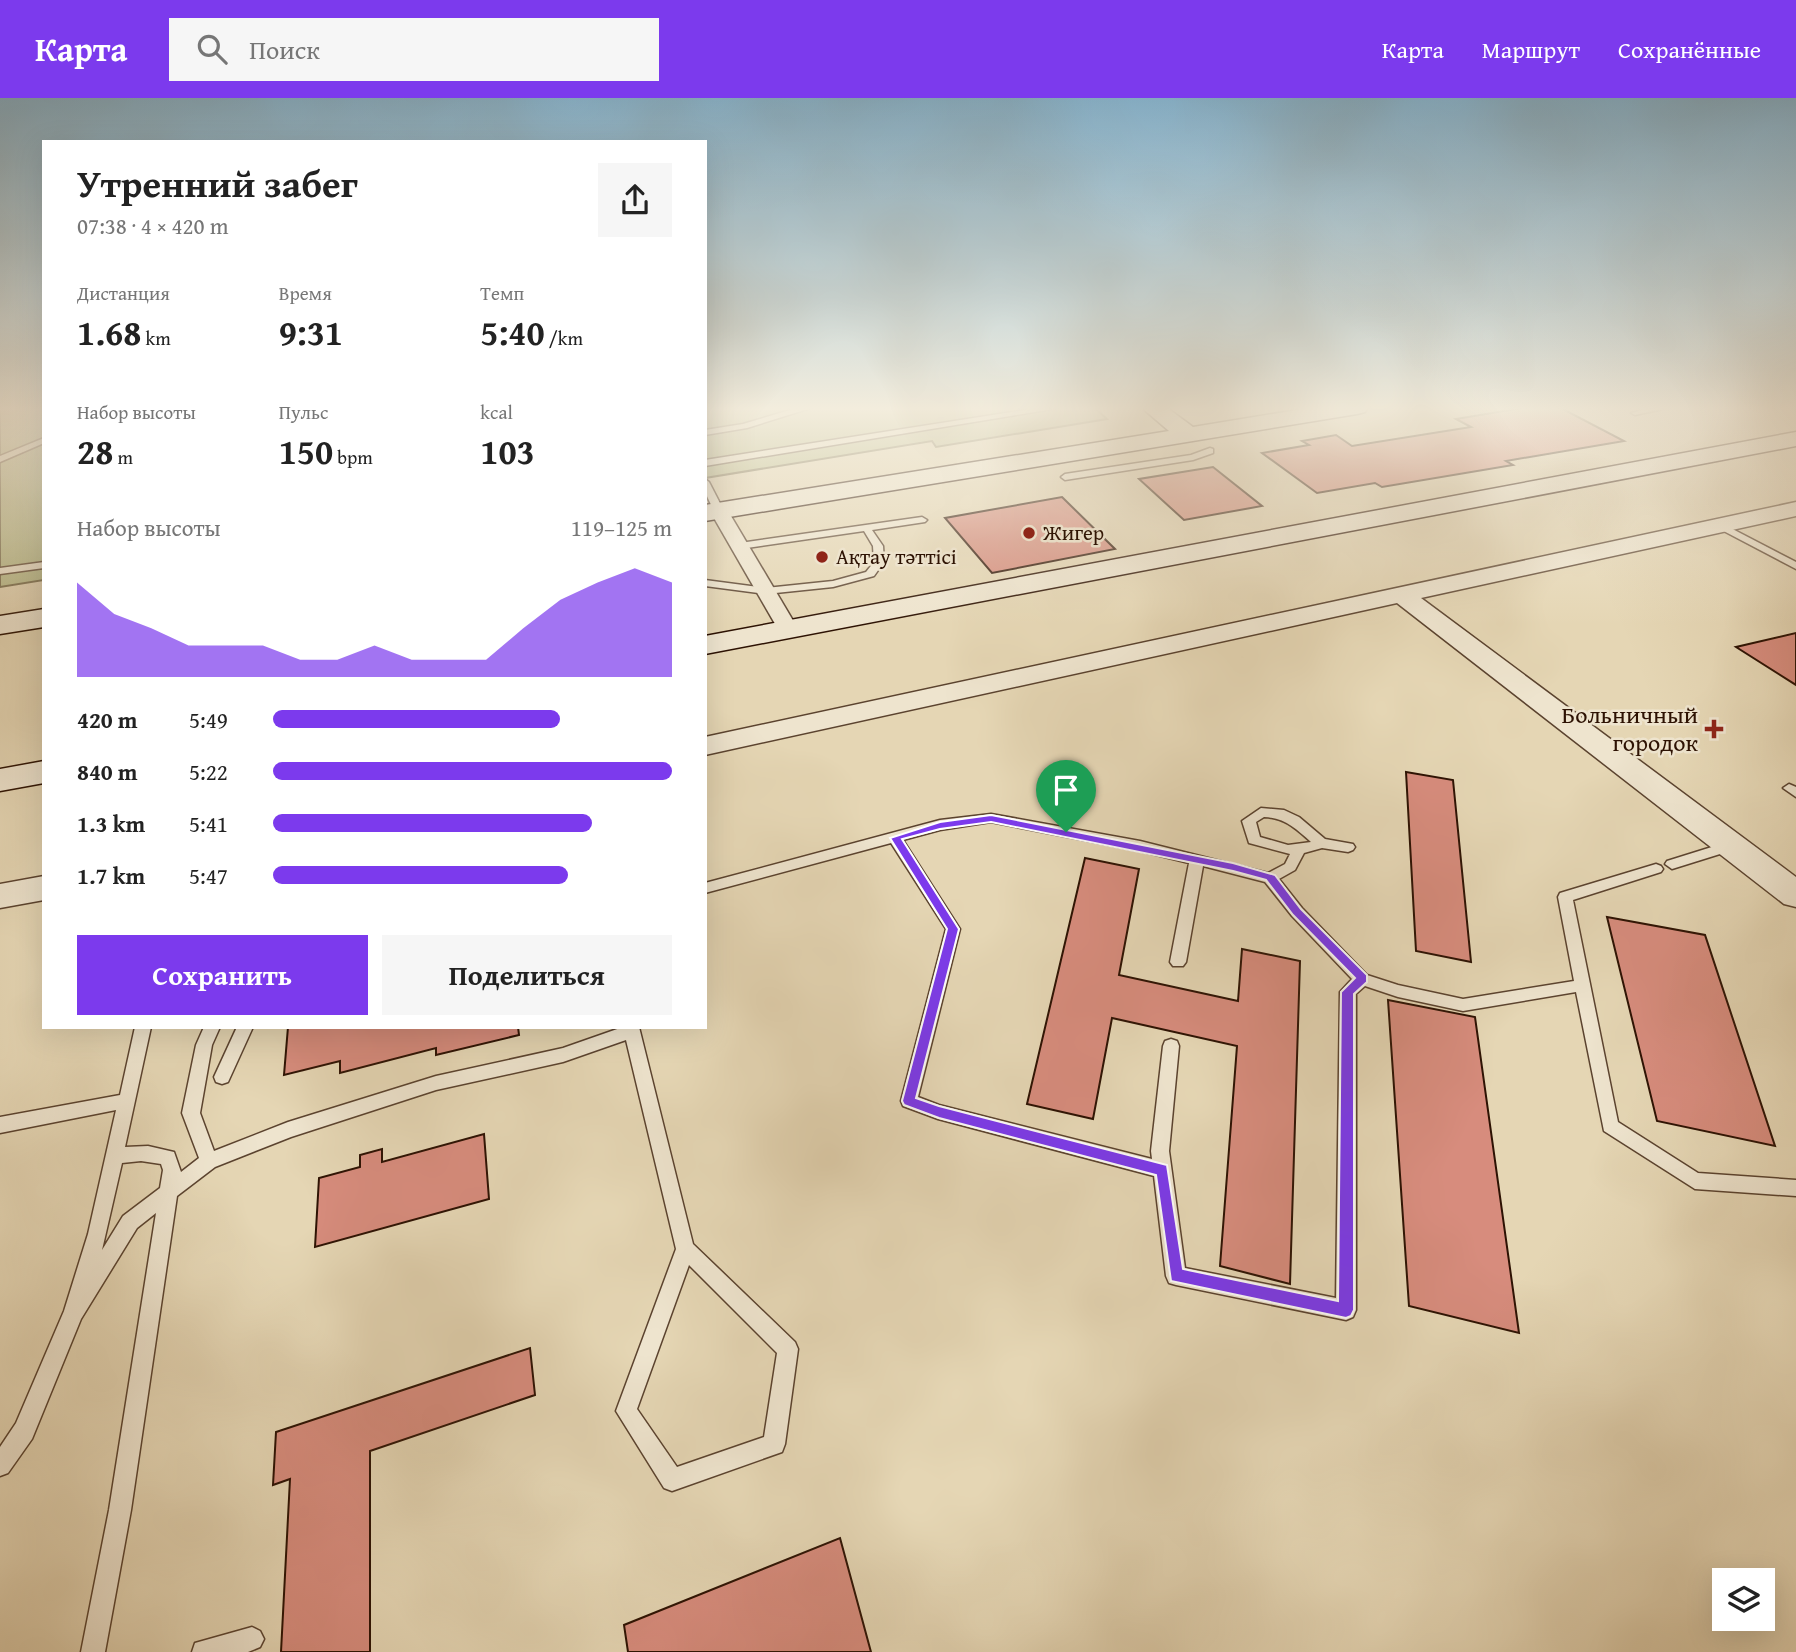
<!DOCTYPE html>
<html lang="ru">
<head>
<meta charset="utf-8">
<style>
	:root { --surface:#fff; --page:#f6f6f6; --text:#222; --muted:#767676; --accent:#7c3aed }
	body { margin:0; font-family:"Gentium Book Plus",serif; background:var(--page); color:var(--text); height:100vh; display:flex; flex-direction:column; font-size:26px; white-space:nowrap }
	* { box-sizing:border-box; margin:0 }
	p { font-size:23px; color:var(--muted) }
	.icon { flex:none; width:38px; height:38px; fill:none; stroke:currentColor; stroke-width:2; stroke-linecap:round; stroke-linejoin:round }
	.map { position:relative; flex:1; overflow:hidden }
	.drawer { position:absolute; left:42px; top:42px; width:665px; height:889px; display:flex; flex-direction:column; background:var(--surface); border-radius:0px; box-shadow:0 7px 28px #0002 }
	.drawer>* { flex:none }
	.controls { position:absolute; left:1712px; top:1470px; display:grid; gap:14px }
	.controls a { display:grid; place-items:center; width:63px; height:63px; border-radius:0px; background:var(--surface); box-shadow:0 7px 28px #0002; font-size:35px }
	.pin { position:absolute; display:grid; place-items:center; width:60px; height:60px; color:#fff; margin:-72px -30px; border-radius:50% 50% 50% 0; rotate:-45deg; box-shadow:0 0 7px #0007 }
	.pin .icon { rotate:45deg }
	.round { display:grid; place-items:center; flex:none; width:74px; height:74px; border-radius:0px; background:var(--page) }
	.head { display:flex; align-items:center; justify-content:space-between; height:119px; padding:0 35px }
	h1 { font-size:38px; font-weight:600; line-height:52px }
	.stats { display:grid; grid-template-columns:repeat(3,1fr); gap:10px; height:119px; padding:7px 35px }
	.stats div { display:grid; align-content:center }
	.stats b { font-size:35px; font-weight:600 }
	.stats small { font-size:19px; font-weight:400 }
	.stats p { font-size:19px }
	.chart { height:196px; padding:14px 35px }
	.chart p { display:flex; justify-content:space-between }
	.chart svg { width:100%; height:126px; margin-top:7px; fill:var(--accent); opacity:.7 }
	.cta { display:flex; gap:14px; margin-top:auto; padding:14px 35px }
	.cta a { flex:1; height:80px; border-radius:0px; background:var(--accent); color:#fff; font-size:28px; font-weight:600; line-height:80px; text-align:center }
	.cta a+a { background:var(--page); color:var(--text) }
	ul { padding:0 35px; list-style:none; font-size:23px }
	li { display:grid; grid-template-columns:112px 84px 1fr; align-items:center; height:52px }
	li i { height:18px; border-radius:9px; background:var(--accent) }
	header { display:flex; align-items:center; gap:42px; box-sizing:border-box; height:98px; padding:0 35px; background:var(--accent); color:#fff }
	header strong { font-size:33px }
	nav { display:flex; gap:38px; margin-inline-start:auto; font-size:24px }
	.search { width:490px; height:63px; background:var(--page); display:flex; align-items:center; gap:18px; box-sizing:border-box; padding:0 24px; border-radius:0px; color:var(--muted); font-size:26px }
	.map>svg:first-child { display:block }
	.green { fill:#b9bc8a; stroke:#736746; stroke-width:2 }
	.building { fill:#d78c7d; stroke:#2d1203; stroke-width:2 }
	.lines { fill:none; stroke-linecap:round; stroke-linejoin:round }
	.service-casing { stroke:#5b432f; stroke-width:3 }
	.minor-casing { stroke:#5b432f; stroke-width:3 }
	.tertiary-casing { stroke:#5b432f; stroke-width:3 }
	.secondary-casing { stroke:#2d1203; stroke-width:3 }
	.service { fill:#eee4ce; fill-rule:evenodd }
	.minor { fill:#eee4ce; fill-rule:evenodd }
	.tertiary { fill:#eee4ce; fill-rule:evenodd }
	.secondary { fill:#eee4ce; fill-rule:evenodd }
	.route { fill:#7c3aed; stroke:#fff; stroke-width:2; fill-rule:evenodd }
	.poi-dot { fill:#8f2418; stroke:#eee4ce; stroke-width:2.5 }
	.labels { text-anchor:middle; stroke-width:5; stroke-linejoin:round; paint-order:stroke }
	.far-poi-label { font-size:21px; fill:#2d1203; stroke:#eee4ce; text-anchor:start }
	.poi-label { font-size:24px; fill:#2d1203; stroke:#eee4ce; text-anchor:end }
</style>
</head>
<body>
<header>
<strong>Карта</strong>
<div class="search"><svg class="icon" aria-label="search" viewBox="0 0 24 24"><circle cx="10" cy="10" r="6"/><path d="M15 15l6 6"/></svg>Поиск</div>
<nav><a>Карта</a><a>Маршрут</a><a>Сохранённые</a></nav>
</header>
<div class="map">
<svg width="1796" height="1554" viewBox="0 0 1796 1554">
	<rect width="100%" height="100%" fill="#e5d6b4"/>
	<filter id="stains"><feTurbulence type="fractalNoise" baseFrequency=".00286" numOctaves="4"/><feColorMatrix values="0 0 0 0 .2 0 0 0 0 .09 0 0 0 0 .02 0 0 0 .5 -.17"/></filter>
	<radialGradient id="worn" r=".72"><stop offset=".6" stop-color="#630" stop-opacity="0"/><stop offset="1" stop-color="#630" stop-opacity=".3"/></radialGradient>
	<g class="green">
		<polygon points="0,309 44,309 44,482 0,489"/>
		<polygon points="705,309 1094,309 1107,321 936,349 932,343 705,380"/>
	</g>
	<g class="building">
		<polygon points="1528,309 1559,309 1624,343 1506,363 1513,367 1382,389 1375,385 1317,395 1262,355 1309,347 1302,343 1336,337 1352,348 1471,329 1456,321"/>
		<polygon points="1213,369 1262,408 1184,422 1139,381"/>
		<polygon points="1062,399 1115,451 992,475 945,420"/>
		<polygon points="1796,535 1796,587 1736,549"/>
		<polygon points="1406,674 1453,682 1471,864 1416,853"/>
		<polygon points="1085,760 1139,771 1119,877 1238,903 1242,851 1300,863 1290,1186 1220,1168 1237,948 1112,920 1093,1021 1027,1006"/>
		<polygon points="1607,819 1705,837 1775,1048 1657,1023"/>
		<polygon points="1388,902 1475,919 1519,1235 1409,1208"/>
		<polygon points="288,929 518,929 519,937 436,957 436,950 340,975 340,963 284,977"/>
		<polygon points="484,1036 489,1101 315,1149 319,1080 360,1069 360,1057 382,1051 382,1064"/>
		<polygon points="530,1250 535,1297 370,1353 370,1554 281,1554 290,1381 273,1387 276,1334"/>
		<polygon points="840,1440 871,1554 628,1554 624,1527"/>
	</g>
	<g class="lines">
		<defs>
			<g id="service">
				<polygon points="800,309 814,309 747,330 705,337 705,332 743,326"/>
				<polygon points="1044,309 1065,309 705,368 705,362"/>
				<polygon points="1654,309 1672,309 1635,317 1631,315"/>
				<polygon points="44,340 44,345 0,364 0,358"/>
				<polygon points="1210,350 1213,351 1213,355 1193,362 1065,382 1061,379 1065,376 1191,357"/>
				<polygon points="705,381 709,384 724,413 722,415 714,413 705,394"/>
				<polygon points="922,419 927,422 925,424 872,432 883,448 884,464 874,478 833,489 766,496 705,488 705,482 766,490 833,483 866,474 874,464 873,448 864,433 740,451 735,448 740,445"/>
				<polygon points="1719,424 1796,464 1796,471 1716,429 1716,425"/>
				<polygon points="44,464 44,470 0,476 0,470"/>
				<polygon points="1789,686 1796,689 1796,699 1783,690"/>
				<path d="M1261 710 1284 712 1299 719 1325 741 1353 746 1355 749 1353 752 1348 754 1322 750 1304 755 1295 772 1279 781 1302 810 1367 877 1398 887 1463 901 1574 883 1558 799 1560 795 1656 766 1661 768 1663 771 1661 774 1573 802 1618 1024 1698 1075 1796 1082V1098L1695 1091 1604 1033 1576 894 1463 913 1398 899 1365 888 1356 896V1212L1353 1219 1346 1222 1176 1187 1169 1185 1166 1178 1154 1078 938 1021 903 1008 901 1003 946 831 891 745 705 795V785L940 722 991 716 1140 743 1268 775 1285 766 1290 756 1249 745 1242 723ZM1264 719C1285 720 1295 730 1311 744L1288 747 1260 739 1256 724ZM991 724 1140 753 1189 765 1170 864 1173 868H1183L1186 864 1203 768 1265 784 1292 818 1352 881 1340 894 1336 1200 1185 1170 1169 1053 1179 948 1177 943 1171 941 1165 943 1163 948 1151 1053 1152 1061 939 1007 918 999 960 831 903 742 940 732Z"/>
				<polygon points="1731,743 1738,748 1736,751 1672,771 1665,766 1667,763"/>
				<path d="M135 929H151L125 1049 148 1048 174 1054 181 1074 199 1060 182 1015 196 947 204 929H220L212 947 200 1015 214 1053 288 1024 436 978 563 950 623 929H639L693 1146 795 1244 798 1251 785 1346 782 1354 672 1393 664 1390 616 1313 676 1151 626 942 563 964 436 992 291 1039 215 1069 177 1098 131 1412 105 1554H81L109 1412 156 1115 137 1130 81 1221 32 1341 8 1375 0 1378V1349L16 1325 64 1213 88 1136 116 1012 0 1035V1019L120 997ZM141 1063 161 1066 163 1072 160 1090 123 1118 102 1152 122 1065ZM689 1167 777 1255 764 1339 677 1369 637 1311Z"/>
				<polygon points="237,929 253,929 228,984 222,986 216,984 214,979"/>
				<polygon points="252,1529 260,1533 264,1541 260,1549 248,1554 192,1554 195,1545"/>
			</g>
			<polygon id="minor" points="719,408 728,413 798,531 795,535 781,535 778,531 710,413"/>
			<g id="tertiary">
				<polygon points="1796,404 1796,418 1421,500 1796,779 1796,809 1784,806 1397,505 705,657 705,639"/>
				<polygon points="44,778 44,802 0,810 0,786"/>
			</g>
			<g id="secondary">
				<polygon points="1141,309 1166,309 1193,329 1315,309 1368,309 1365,314 1357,316 705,423 705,407 1169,333"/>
				<polygon points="1796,334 1796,348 705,556 705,538"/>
				<polygon points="44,511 44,529 0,536 0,518"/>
				<polygon points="44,663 44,685 0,693 0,671"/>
			</g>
		</defs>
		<use href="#service" class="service-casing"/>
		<use href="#minor" class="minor-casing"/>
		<use href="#tertiary" class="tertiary-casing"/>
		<use href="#secondary" class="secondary-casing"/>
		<use href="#service" class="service"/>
		<use href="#minor" class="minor"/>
		<use href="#tertiary" class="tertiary"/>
		<use href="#secondary" class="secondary"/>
	</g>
	<linearGradient id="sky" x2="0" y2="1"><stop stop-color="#87b6d2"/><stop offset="0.59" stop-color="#f3eddd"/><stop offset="1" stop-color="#f3eddd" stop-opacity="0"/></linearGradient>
	<rect width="1796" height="527" fill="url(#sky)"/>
	<path class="route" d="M991 717 1233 765 1275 777 1301 811 1367 877V884L1354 896V1212L1351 1218 1346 1220 1171 1183 1156 1077 939 1020 904 1007 902 1003 947 831 890 740 940 724ZM991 724 1233 773 1266 782 1293 817 1355 880 1341 894 1338 1203 1183 1171 1167 1067 939 1008 916 1000 959 831 902 741 940 731Z"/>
	<g class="poi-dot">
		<circle cx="1029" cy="435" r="7"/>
		<circle cx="822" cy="459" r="7"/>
		<path d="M1710.5 620.5h7v7h7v7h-7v7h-7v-7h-7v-7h7z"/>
	</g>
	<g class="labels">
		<g class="far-poi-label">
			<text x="1043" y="442">Жигер</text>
			<text x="836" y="466">Ақтау тәттісі</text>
		</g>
		<g class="poi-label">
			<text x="1698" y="625">Больничный<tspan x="1698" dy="28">городок</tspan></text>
		</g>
	</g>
	<rect width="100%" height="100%" filter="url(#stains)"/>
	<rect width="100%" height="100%" fill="url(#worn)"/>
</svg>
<div class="controls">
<a><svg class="icon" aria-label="layers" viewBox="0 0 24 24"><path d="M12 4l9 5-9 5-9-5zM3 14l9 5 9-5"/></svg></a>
</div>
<div class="pin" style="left:1066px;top:734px;background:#1e9e55"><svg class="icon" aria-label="arrive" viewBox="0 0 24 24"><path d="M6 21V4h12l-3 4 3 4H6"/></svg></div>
<section class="drawer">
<div class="head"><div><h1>Утренний забег</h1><p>07:38 · 4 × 420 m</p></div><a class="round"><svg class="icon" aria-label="share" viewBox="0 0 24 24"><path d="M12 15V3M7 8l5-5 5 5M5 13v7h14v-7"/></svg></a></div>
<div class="stats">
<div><p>Дистанция</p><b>1.68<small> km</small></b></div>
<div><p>Время</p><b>9:31</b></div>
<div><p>Темп</p><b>5:40<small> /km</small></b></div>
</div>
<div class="stats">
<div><p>Набор высоты</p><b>28<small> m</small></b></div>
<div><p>Пульс</p><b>150<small> bpm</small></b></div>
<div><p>kcal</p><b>103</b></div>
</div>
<div class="chart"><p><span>Набор высоты</span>119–125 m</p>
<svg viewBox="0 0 160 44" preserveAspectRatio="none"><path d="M0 44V11L10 22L20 27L30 33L40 33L50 33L60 38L70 38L80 33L90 38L100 38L110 38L120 27L130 17L140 11L150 6L160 11V44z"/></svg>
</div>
<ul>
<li><b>420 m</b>5:49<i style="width:72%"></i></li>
<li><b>840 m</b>5:22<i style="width:100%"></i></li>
<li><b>1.3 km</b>5:41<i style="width:80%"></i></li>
<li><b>1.7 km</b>5:47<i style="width:74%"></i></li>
</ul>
<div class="cta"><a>Сохранить</a><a>Поделиться</a></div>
</section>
</div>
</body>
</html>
